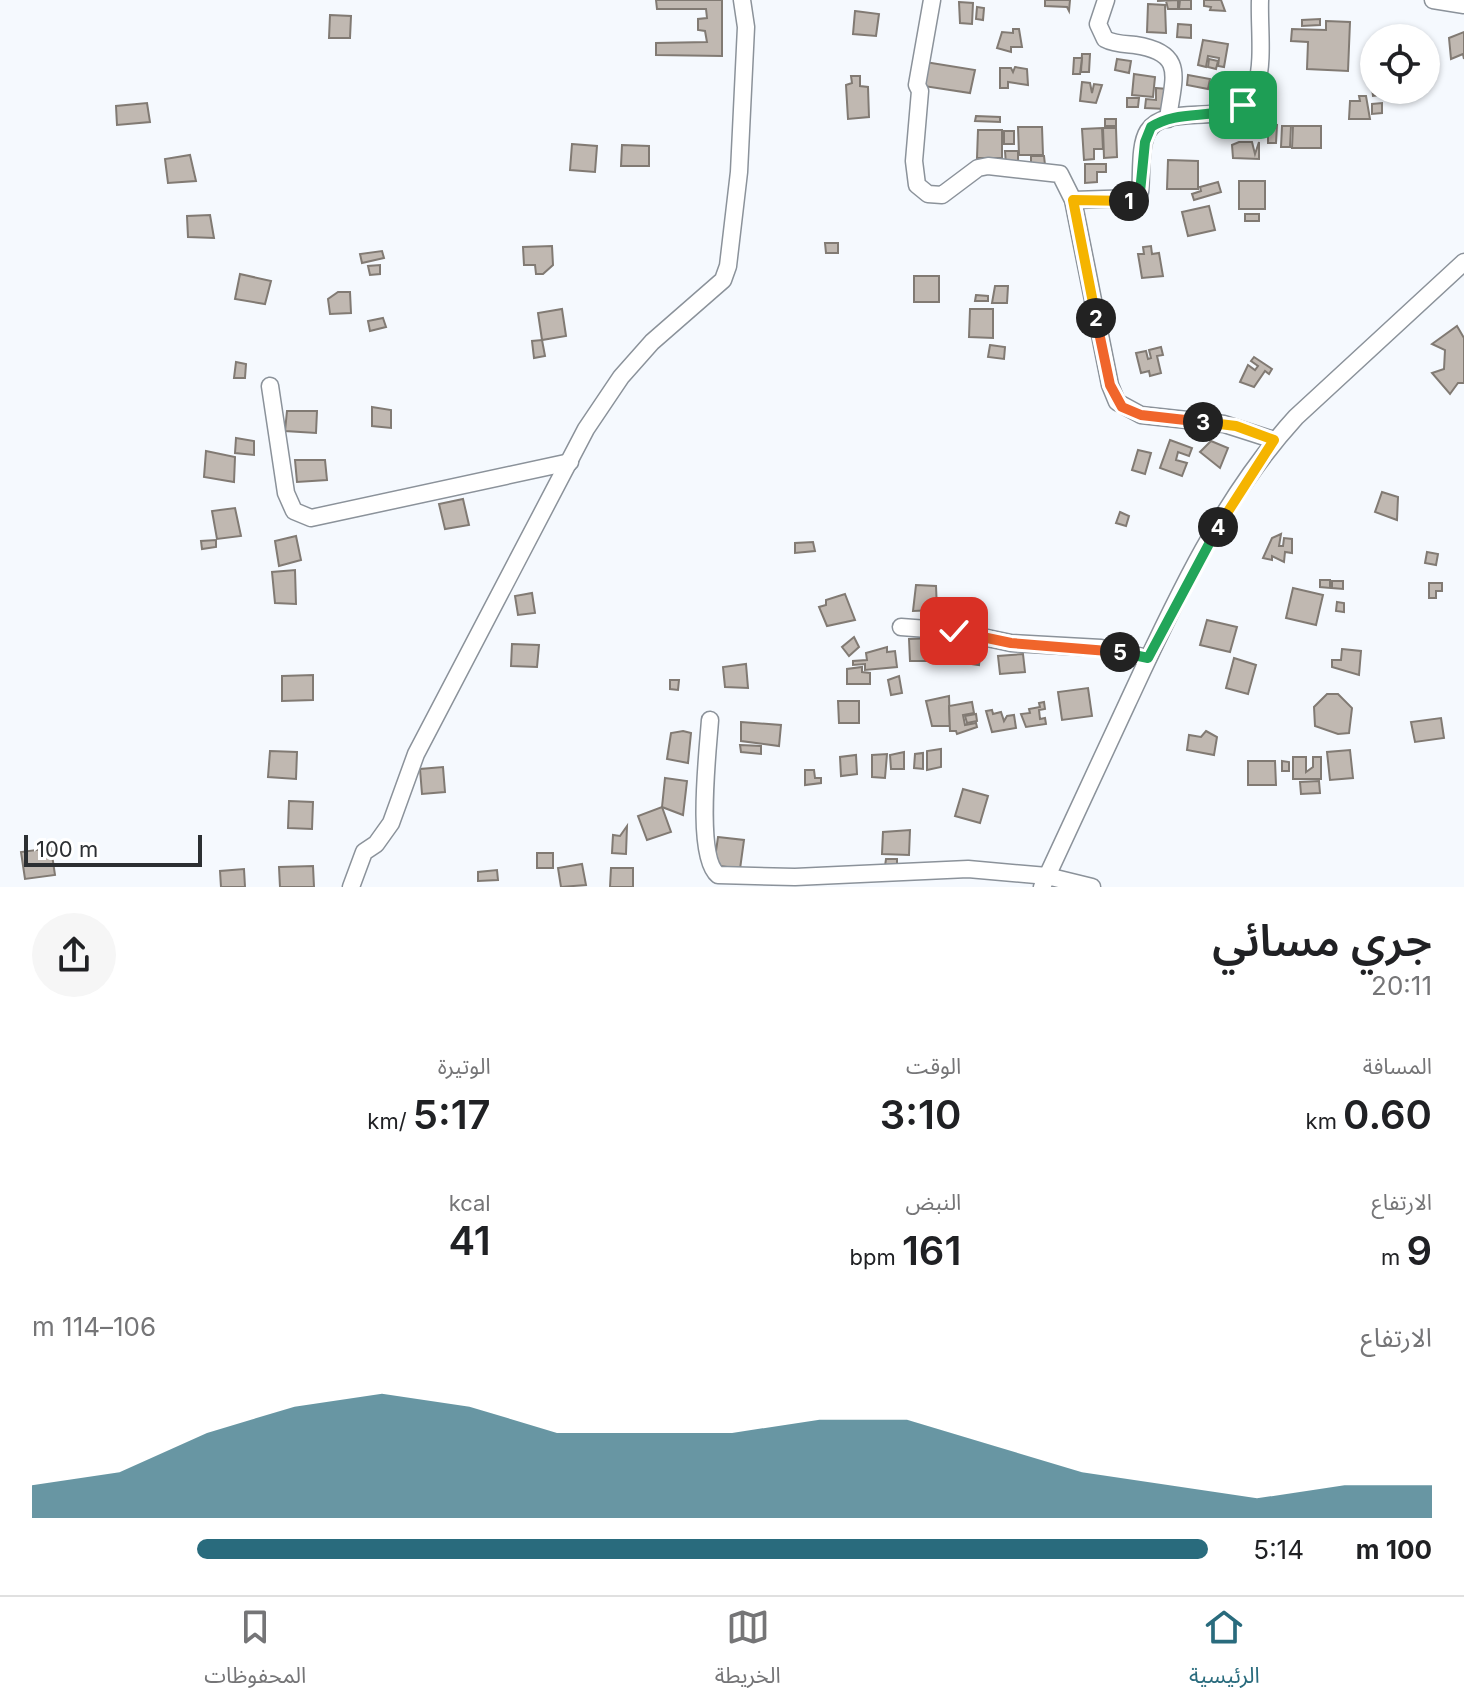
<!DOCTYPE html>
<html lang="ar">
<head>
<meta charset="utf-8">
<style>
	:root { --surface:#fff; --page:#f6f6f6; --text:#202124; --muted:#757577; --line:#e0e0e0; --accent:#296b7d }
	body { margin:0; font-family:Inter,"Noto Sans Arabic",sans-serif; background:var(--page); color:var(--text); direction:rtl; height:100vh; display:flex; flex-direction:column; font-size:30px; white-space:nowrap }
	* { box-sizing:border-box; margin:0 }
	p { font-size:26px; color:var(--muted) }
	.icon { flex:none; width:44px; height:44px; fill:none; stroke:currentColor; stroke-width:2; stroke-linecap:round; stroke-linejoin:round }
	.map { position:relative; height:887px; overflow:hidden; direction:ltr }
	.details { display:flex; flex-direction:column; background:var(--surface); flex:1 }
	.details>* { flex:none }
	.buttons { position:absolute; left:1360px; top:24px; display:grid; gap:16px }
	.buttons a { display:grid; place-items:center; width:80px; height:80px; border-radius:50%; background:var(--surface); box-shadow:0 2px 6px #0004; font-size:40px }
	.scale { position:absolute; left:24px; bottom:20px; width:178px; box-sizing:border-box; padding-left:8px; border:4px solid #2c2f32; border-top:0; font-size:22px; line-height:28px; white-space:nowrap; color:#2c2f32; -webkit-text-stroke:6px #fff; paint-order:stroke }
	.pin { position:absolute; display:grid; place-items:center; width:68px; height:68px; color:#fff; margin:-34px; border-radius:16px; box-shadow:0 4px 12px #0006 }
	.km { position:absolute; width:40px; height:40px; margin:-20px; border-radius:50%; background:#222; color:#fff; font-size:22px; line-height:40px; text-align:center }
	.round { display:grid; place-items:center; flex:none; width:84px; height:84px; border-radius:42px; background:var(--page) }
	.summary { display:flex; align-items:center; justify-content:space-between; height:136px; padding:0 32px }
	h1 { font-size:44px; font-weight:600; line-height:60px }
	.metrics { display:grid; grid-template-columns:repeat(3,1fr); gap:12px; height:136px; padding:8px 32px }
	.metrics div { display:grid; align-content:center }
	.metrics b { font-size:40px; font-weight:600 }
	.metrics small { font-size:22px; font-weight:400 }
	.metrics p { font-size:22px }
	.chart { height:224px; padding:16px 32px }
	.chart p { display:flex; justify-content:space-between }
	.chart svg { width:100%; height:144px; margin-top:8px; fill:var(--accent); opacity:.7 }
	ul { padding:0 32px; list-style:none; font-size:26px }
	li { display:grid; grid-template-columns:128px 96px 1fr; align-items:center; height:60px }
	li i { height:20px; border-radius:10px; background:var(--accent) }
	.menu { display:flex; justify-content:space-around; align-items:center; height:112px; border-top:2px solid var(--line); background:var(--surface); font-size:22px; color:var(--muted) }
	.menu a { display:grid; justify-items:center; gap:4px }
	.menu .current { color:var(--accent) }
	.map>svg:first-child { display:block }
	.building { fill:#c0b8b1; stroke:#817a73; stroke-width:2 }
	.lines { fill:none; stroke-linecap:round; stroke-linejoin:round }
	.minor-casing { stroke:#8b929a; stroke-width:19 }
	.minor { stroke:#fff; stroke-width:16 }
	.split-1-casing { stroke:#fff; stroke-width:16 }
	.split-2-casing { stroke:#fff; stroke-width:16 }
	.split-3-casing { stroke:#fff; stroke-width:16 }
	.split-4-casing { stroke:#fff; stroke-width:16 }
	.split-5-casing { stroke:#fff; stroke-width:16 }
	.split-6-casing { stroke:#fff; stroke-width:16 }
	.split-1 { stroke:#22a559; stroke-width:10 }
	.split-2 { stroke:#f5b400; stroke-width:10 }
	.split-3 { stroke:#f0652b; stroke-width:10 }
	.split-4 { stroke:#f5b400; stroke-width:10 }
	.split-5 { stroke:#22a559; stroke-width:10 }
	.split-6 { stroke:#f0652b; stroke-width:10 }
</style>
</head>
<body>
<div class="map">
<svg width="1464" height="887" viewBox="0 0 1464 887">
	<rect width="100%" height="100%" fill="#f5f9fe"/>
	<g class="building">
		<polygon points="656,0 722,0 722,56 656,55 656,43 707,42 705,31 698,30 698,19 707,18 706,9 657,9"/>
		<polygon points="1045,0 1070,0 1069,11 1067,7 1045,6"/>
		<polygon points="1178,0 1178,9 1168,9 1166,1 1157,1"/>
		<polygon points="1180,0 1191,0 1191,9 1179,9"/>
		<polygon points="1204,0 1221,0 1225,11 1210,10 1211,7 1204,6"/>
		<polygon points="959,2 973,3 972,24 960,23"/>
		<polygon points="1148,4 1165,5 1166,33 1147,32"/>
		<polygon points="977,7 984,8 983,20 976,19"/>
		<polygon points="855,11 879,14 876,36 853,34"/>
		<polygon points="330,15 351,16 350,38 329,38"/>
		<polygon points="1320,19 1320,25 1302,26 1302,20"/>
		<polygon points="1326,21 1350,22 1348,71 1307,69 1308,42 1291,41 1292,29 1326,30"/>
		<polygon points="1178,24 1191,25 1191,38 1177,37"/>
		<polygon points="1013,29 1019,29 1022,47 1011,47 1011,52 997,48 1002,32 1013,33"/>
		<polygon points="1464,32 1464,59 1463,54 1451,59 1449,38"/>
		<polygon points="1203,40 1228,44 1224,67 1218,66 1219,58 1208,56 1206,67 1198,65"/>
		<polygon points="1082,54 1090,54 1089,72 1081,72"/>
		<polygon points="1074,58 1082,58 1080,74 1073,74"/>
		<polygon points="1117,59 1131,61 1129,73 1115,70"/>
		<polygon points="1209,59 1218,61 1216,69 1208,67"/>
		<polygon points="919,61 975,70 970,93 917,85"/>
		<polygon points="1374,65 1374,90 1390,90 1391,94 1373,96 1369,66"/>
		<polygon points="1015,67 1027,69 1028,85 1008,82 1008,88 1000,88 1000,68 1011,68 1013,72"/>
		<polygon points="1134,74 1155,77 1153,97 1132,95"/>
		<polygon points="1188,75 1210,79 1208,89 1187,85"/>
		<polygon points="851,76 860,76 860,86 868,87 869,117 848,119 846,85 852,83"/>
		<polygon points="1082,82 1090,83 1092,93 1094,84 1102,85 1096,103 1080,101"/>
		<polygon points="1156,88 1167,89 1165,109 1145,108 1146,99 1156,100"/>
		<polygon points="1359,96 1366,96 1370,119 1349,119 1350,101 1360,101"/>
		<polygon points="1127,98 1139,98 1138,107 1127,107"/>
		<polygon points="147,103 150,122 117,125 116,106"/>
		<polygon points="1382,103 1382,113 1372,114 1372,104"/>
		<polygon points="976,116 1000,117 1000,122 975,121"/>
		<rect x="1105" y="119" width="11" height="7"/>
		<polygon points="1268,124 1277,125 1276,143 1268,143"/>
		<polygon points="1282,126 1291,126 1290,147 1281,147"/>
		<polygon points="1293,126 1321,126 1321,148 1292,148"/>
		<polygon points="1018,127 1042,127 1043,155 1019,155"/>
		<polygon points="1102,128 1103,149 1094,149 1094,159 1084,160 1082,129"/>
		<polygon points="1103,128 1116,128 1117,157 1104,158"/>
		<polygon points="978,130 1002,130 1002,158 977,158"/>
		<rect x="1004" y="131" width="10" height="13"/>
		<polygon points="1239,142 1252,142 1255,154 1259,142 1259,159 1233,158 1232,145"/>
		<polygon points="572,144 597,146 595,172 570,170"/>
		<polygon points="622,145 649,146 649,166 621,166"/>
		<polygon points="1005,151 1018,151 1018,165 1006,165"/>
		<polygon points="190,155 196,181 168,183 165,159"/>
		<polygon points="1031,156 1044,156 1045,165 1031,165"/>
		<polygon points="1168,160 1198,161 1198,189 1167,189"/>
		<polygon points="1085,164 1106,164 1106,172 1097,172 1097,182 1085,183"/>
		<rect x="1239" y="181" width="26" height="28"/>
		<polygon points="1218,182 1221,192 1194,200 1192,194 1201,191 1200,187"/>
		<polygon points="1209,206 1215,230 1188,236 1182,212"/>
		<rect x="1245" y="214" width="14" height="7"/>
		<polygon points="210,215 214,238 188,237 187,216"/>
		<polygon points="825,243 838,243 838,253 826,253"/>
		<polygon points="552,246 553,265 543,274 536,274 535,265 524,265 523,247"/>
		<polygon points="1151,246 1152,254 1159,253 1163,276 1142,278 1138,254 1144,254 1143,247"/>
		<polygon points="382,251 384,258 362,263 360,254"/>
		<polygon points="380,265 380,274 370,275 368,266"/>
		<polygon points="240,274 271,281 265,304 235,299"/>
		<rect x="914" y="276" width="25" height="26"/>
		<polygon points="995,286 1008,286 1007,303 992,303"/>
		<polygon points="338,292 350,292 351,313 330,314 328,299"/>
		<polygon points="976,295 988,296 988,301 975,301"/>
		<polygon points="562,309 566,336 542,340 538,313"/>
		<polygon points="970,309 993,309 993,338 969,337"/>
		<polygon points="383,318 386,327 370,331 368,321"/>
		<polygon points="1457,326 1464,338 1464,383 1458,383 1450,394 1432,373 1444,369 1445,350 1432,344"/>
		<polygon points="542,340 545,356 534,358 532,341"/>
		<polygon points="990,345 1005,347 1004,359 988,357"/>
		<polygon points="1161,347 1163,355 1157,356 1161,373 1150,376 1149,371 1141,373 1136,353 1146,351 1148,359 1151,358 1149,350"/>
		<polygon points="1254,357 1272,369 1269,374 1265,371 1254,387 1240,382 1248,365 1255,370 1258,366 1251,361"/>
		<polygon points="236,362 246,364 245,378 234,378"/>
		<polygon points="372,407 391,410 391,428 372,426"/>
		<polygon points="287,411 317,411 316,433 285,431"/>
		<polygon points="236,438 254,441 254,455 235,453"/>
		<polygon points="1170,440 1192,448 1189,456 1178,452 1176,460 1187,463 1182,476 1160,468"/>
		<polygon points="1211,441 1228,448 1220,468 1200,452"/>
		<polygon points="1138,450 1151,453 1145,474 1132,470"/>
		<polygon points="206,451 235,457 234,482 204,477"/>
		<polygon points="295,460 325,460 327,480 297,482"/>
		<polygon points="1382,492 1398,497 1397,520 1375,512"/>
		<polygon points="463,499 469,525 445,529 439,504"/>
		<polygon points="235,508 241,536 217,539 212,511"/>
		<polygon points="1120,512 1129,516 1126,526 1116,523"/>
		<polygon points="1281,534 1279,546 1283,546 1284,538 1292,539 1292,553 1285,552 1284,562 1272,556 1272,560 1263,558 1272,538"/>
		<polygon points="296,536 301,560 279,566 275,541"/>
		<polygon points="216,540 216,547 202,549 201,541"/>
		<polygon points="813,542 815,551 795,553 795,543"/>
		<polygon points="1427,552 1438,554 1436,565 1425,563"/>
		<polygon points="295,570 296,604 275,603 272,572"/>
		<polygon points="1320,580 1330,580 1330,588 1320,587"/>
		<polygon points="1332,581 1343,581 1343,589 1332,588"/>
		<polygon points="1429,583 1442,583 1442,591 1436,591 1436,598 1429,598"/>
		<polygon points="916,585 936,586 937,610 913,611"/>
		<polygon points="1293,588 1323,595 1316,625 1286,618"/>
		<polygon points="532,593 535,613 518,615 515,596"/>
		<polygon points="845,594 855,620 827,626 819,607 826,605 826,600"/>
		<polygon points="1337,602 1344,603 1344,612 1336,611"/>
		<polygon points="1207,620 1237,627 1230,652 1200,645"/>
		<polygon points="854,637 859,647 849,656 842,647"/>
		<polygon points="934,638 934,661 910,661 909,639"/>
		<polygon points="512,644 539,645 537,667 511,666"/>
		<polygon points="959,645 981,648 979,665 957,662"/>
		<polygon points="887,647 887,652 895,651 897,667 865,670 865,664 853,665 853,661 867,660 866,653"/>
		<polygon points="1342,649 1361,651 1359,675 1332,667 1332,660 1341,660"/>
		<polygon points="1023,654 1025,672 1000,674 998,656"/>
		<polygon points="1234,658 1256,665 1248,694 1226,688"/>
		<polygon points="746,664 748,688 725,687 723,667"/>
		<polygon points="862,667 862,672 870,673 870,684 847,684 847,669"/>
		<polygon points="313,675 313,700 282,701 282,676"/>
		<polygon points="899,676 902,693 891,695 888,680"/>
		<polygon points="670,680 679,680 678,690 670,689"/>
		<polygon points="1088,688 1092,716 1062,720 1058,692"/>
		<polygon points="1327,694 1338,694 1352,708 1349,733 1338,734 1315,726 1314,707"/>
		<polygon points="949,696 950,726 932,726 926,701"/>
		<polygon points="838,701 859,701 859,723 839,723"/>
		<polygon points="972,702 974,713 963,715 965,725 976,723 977,727 957,734 956,731 950,731 949,706"/>
		<polygon points="1044,702 1045,709 1039,710 1040,719 1045,718 1046,724 1026,727 1021,714 1030,713 1029,709 1040,707 1039,703"/>
		<polygon points="992,710 993,714 1001,712 1004,721 1007,716 1014,715 1016,728 992,732 986,711"/>
		<polygon points="976,714 977,721 967,723 965,716"/>
		<polygon points="1441,718 1444,738 1415,742 1411,722"/>
		<polygon points="741,722 781,725 779,746 741,741"/>
		<polygon points="683,731 691,733 688,763 667,759 671,733"/>
		<polygon points="1206,731 1217,737 1214,755 1187,750 1189,735 1201,737"/>
		<polygon points="740,745 761,746 761,754 741,752"/>
		<polygon points="941,749 941,767 927,770 927,751"/>
		<polygon points="1350,750 1353,778 1330,780 1327,752"/>
		<polygon points="270,751 297,752 296,779 268,777"/>
		<polygon points="904,752 904,769 891,769 890,755"/>
		<polygon points="923,753 923,769 914,768 915,754"/>
		<polygon points="887,754 885,778 872,777 872,755"/>
		<polygon points="856,755 857,774 841,776 840,757"/>
		<polygon points="1293,757 1306,757 1306,772 1313,767 1313,757 1321,757 1321,779 1293,779"/>
		<polygon points="1248,761 1275,761 1276,785 1248,785"/>
		<polygon points="1282,761 1289,762 1289,771 1282,771"/>
		<polygon points="443,767 445,792 422,794 420,769"/>
		<polygon points="805,770 814,770 815,778 821,778 821,783 805,785"/>
		<polygon points="665,778 687,781 683,815 662,807"/>
		<polygon points="1319,781 1320,793 1301,794 1300,782"/>
		<polygon points="963,789 988,796 980,823 955,816"/>
		<polygon points="289,801 313,802 312,829 288,828"/>
		<polygon points="662,807 671,832 647,840 638,816"/>
		<polygon points="627,826 626,854 612,853 613,835 620,836"/>
		<polygon points="910,830 909,855 882,854 883,832"/>
		<polygon points="718,837 744,840 740,869 714,865"/>
		<polygon points="51,848 55,875 25,879 21,852"/>
		<rect x="537" y="853" width="16" height="15"/>
		<polygon points="886,859 897,859 897,867 885,866"/>
		<polygon points="582,864 586,885 561,887 558,868"/>
		<polygon points="313,866 314,887 280,887 279,867"/>
		<polygon points="611,868 633,868 633,887 610,887"/>
		<polygon points="244,869 245,887 221,887 220,871"/>
		<polygon points="497,870 498,880 478,881 478,872"/>
	</g>
	<g class="lines">
		<defs>
			<g id="minor">
				<polyline points="932,0 917,85 920,91 914,161 917,185 928,194 942,195 978,168 988,166 1060,174 1073,200 1110,385 1117,402 1141,415 1224,424 1274,440"/>
				<path d="M1106 0 1098 24 1105 39C1114 44 1125 44 1135 45 1187 53 1173 78 1168 119"/>
				<polyline points="1433,0 1464,5"/>
				<path d="M1073 200 1136 198 1140 192C1142 175 1139 145 1148 131 1168 99 1241 134 1256 86 1264 62 1259 26 1260 0"/>
				<polyline points="270,386 286,493 294,511 311,518 570,462"/>
				<polyline points="901,627 954,631 1011,643 1101,648 1148,658"/>
				<path d="M710 720C708 750 695 857 718 875L795 877 968 869 1047 876 1092 887"/>
				<polyline points="351,887 364,852 376,844 391,823 416,754 586,429 621,377 652,342 723,280 728,266 739,172 746,27 742,0"/>
				<path d="M1042 887C1070 826 1099 765 1127 704 1173 605 1221 499 1296 417L1464 262"/>
			</g>
		</defs>
		<use href="#minor" class="minor-casing"/>
		<use href="#minor" class="minor"/>
	</g>
	<g class="lines">
		<defs>
			<path id="split-1" d="M1129 201 1140 192 1145 142 1151 127C1178 109 1214 120 1243 105"/>
			<polyline id="split-2" points="1096,318 1073,200 1129,201"/>
			<polyline id="split-3" points="1096,318 1110,385 1122,407 1141,415 1203,422"/>
			<polyline id="split-4" points="1203,422 1236,426 1274,440 1218,527"/>
			<polyline id="split-5" points="1120,652 1148,658 1218,527"/>
			<polyline id="split-6" points="954,631 1011,643 1120,652"/>
		</defs>
		<use href="#split-1" class="split-1-casing"/>
		<use href="#split-2" class="split-2-casing"/>
		<use href="#split-3" class="split-3-casing"/>
		<use href="#split-4" class="split-4-casing"/>
		<use href="#split-5" class="split-5-casing"/>
		<use href="#split-6" class="split-6-casing"/>
		<use href="#split-1" class="split-1"/>
		<use href="#split-2" class="split-2"/>
		<use href="#split-3" class="split-3"/>
		<use href="#split-4" class="split-4"/>
		<use href="#split-5" class="split-5"/>
		<use href="#split-6" class="split-6"/>
	</g>
</svg>
<div class="buttons">
<a><svg class="icon" aria-label="locate" viewBox="0 0 24 24"><circle cx="12" cy="12" r="6"/><path d="M12 2v4M12 18v4M2 12h4M18 12h4"/></svg></a>
</div>
<div class="scale">100 m</div>
<div class="pin" style="left:1243px;top:105px;background:#1e9e55"><svg class="icon" aria-label="arrive" viewBox="0 0 24 24"><path d="M6 21V4h12l-3 4 3 4H6"/></svg></div>
<div class="pin" style="left:954px;top:631px;background:#d93025"><svg class="icon" aria-label="check" viewBox="0 0 24 24"><path d="M5 12l5 5 9-10"/></svg></div>
<b class="km" style="left:1129px;top:201px">1</b>
<b class="km" style="left:1096px;top:318px">2</b>
<b class="km" style="left:1203px;top:422px">3</b>
<b class="km" style="left:1218px;top:527px">4</b>
<b class="km" style="left:1120px;top:652px">5</b>
</div>
<section class="details">
<div class="summary"><div><h1>جري مسائي</h1><p>20:11</p></div><a class="round"><svg class="icon" aria-label="share" viewBox="0 0 24 24"><path d="M12 15V3M7 8l5-5 5 5M5 13v7h14v-7"/></svg></a></div>
<div class="metrics">
<div><p>المسافة</p><b>0.60<small> km</small></b></div>
<div><p>الوقت</p><b>3:10</b></div>
<div><p>الوتيرة</p><b>5:17<small> /km</small></b></div>
</div>
<div class="metrics">
<div><p>الارتفاع</p><b>9<small> m</small></b></div>
<div><p>النبض</p><b>161<small> bpm</small></b></div>
<div><p>kcal</p><b>41</b></div>
</div>
<div class="chart"><p><span>الارتفاع</span>106–114 m</p>
<svg viewBox="0 0 160 44" preserveAspectRatio="none"><path d="M0 44V34L10 30L20 18L30 10L40 6L50 10L60 18L70 18L80 18L90 14L100 14L110 22L120 30L130 34L140 38L150 34L160 34V44z"/></svg>
</div>
<ul>
<li><b>100 m</b>5:14<i style="width:86%"></i></li>
</ul>
</section>
<nav class="menu">
<a class="current"><svg class="icon" aria-label="home" viewBox="0 0 24 24"><path d="M3 11l9-7 9 7M6 9v11h12V9"/></svg>الرئيسية</a>
<a><svg class="icon" aria-label="map" viewBox="0 0 24 24"><path d="M3 6l6-2 6 2 6-2v14l-6 2-6-2-6 2zM9 4v14M15 6v14"/></svg>الخريطة</a>
<a><svg class="icon" aria-label="saved" viewBox="0 0 24 24"><path d="M7 4h10v16l-5-4-5 4z"/></svg>المحفوظات</a>
</nav>
</body>
</html>
